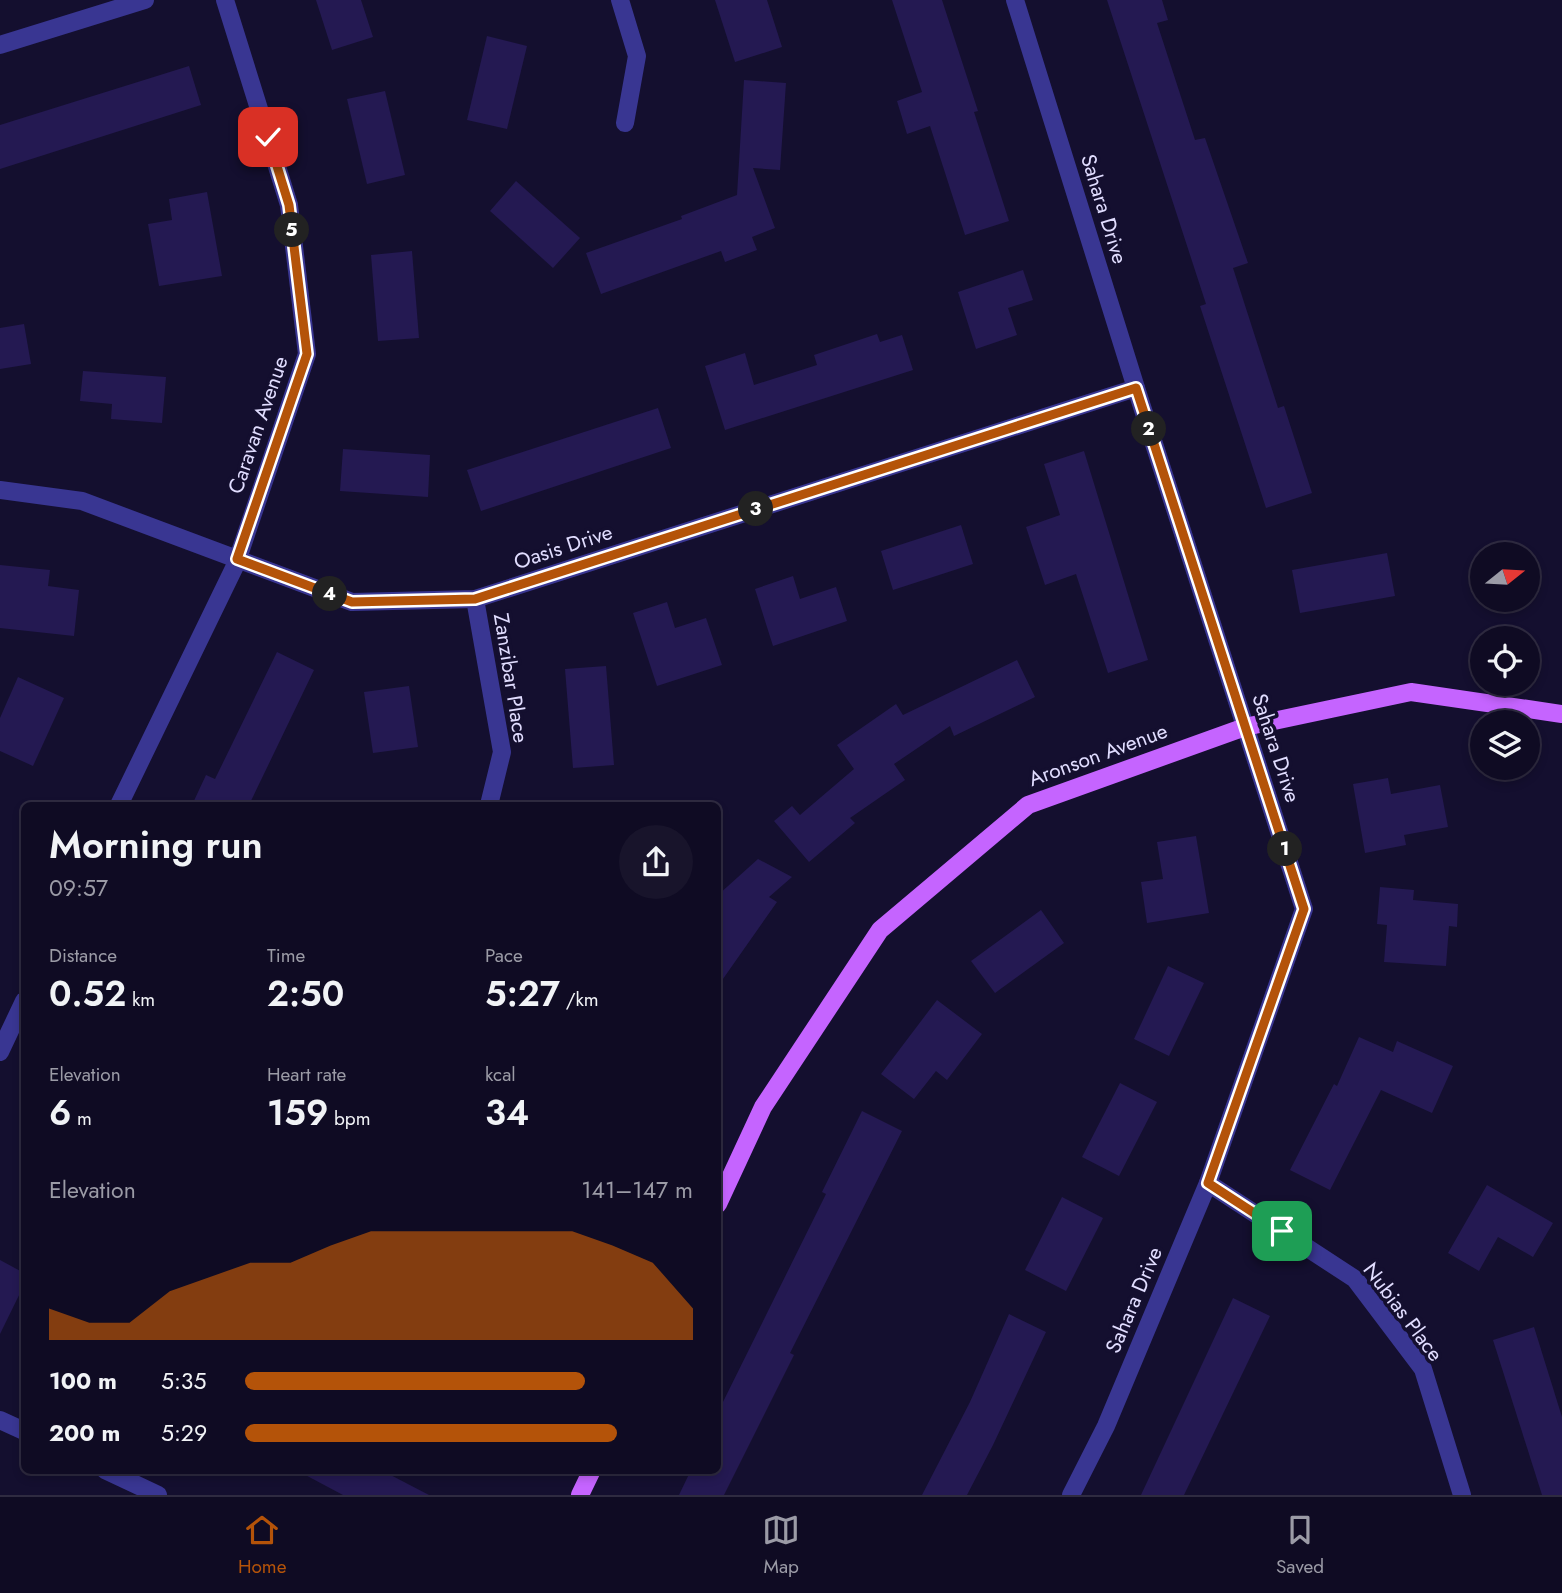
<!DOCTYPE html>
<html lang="en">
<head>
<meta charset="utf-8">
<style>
	:root { --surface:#0f0b23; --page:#18142b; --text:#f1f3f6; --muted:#9b9ba6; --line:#2f2b41; --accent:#b45309 }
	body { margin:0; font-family:Jost,sans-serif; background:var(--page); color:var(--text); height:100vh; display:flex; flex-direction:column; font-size:26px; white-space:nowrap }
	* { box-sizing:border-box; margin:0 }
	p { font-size:23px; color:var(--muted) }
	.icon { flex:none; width:38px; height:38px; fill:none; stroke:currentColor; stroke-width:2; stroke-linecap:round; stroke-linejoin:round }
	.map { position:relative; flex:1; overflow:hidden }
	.panel { position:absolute; left:21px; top:802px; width:700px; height:672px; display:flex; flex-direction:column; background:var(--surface); border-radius:10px; box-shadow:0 4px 10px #0003,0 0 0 2px var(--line) }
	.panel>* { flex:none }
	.needle { width:46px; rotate:72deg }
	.tools { position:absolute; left:1470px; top:542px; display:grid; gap:14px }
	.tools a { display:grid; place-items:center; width:70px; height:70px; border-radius:50%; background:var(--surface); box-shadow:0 4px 10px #0003,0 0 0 2px var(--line); font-size:35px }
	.pin { position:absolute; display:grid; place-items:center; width:60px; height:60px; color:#fff; margin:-30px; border-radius:14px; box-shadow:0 4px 10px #0006 }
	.km { position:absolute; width:35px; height:35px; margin:-18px; border-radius:50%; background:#222; color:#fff; font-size:19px; line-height:35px; text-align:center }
	.round { display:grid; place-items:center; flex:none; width:74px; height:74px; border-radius:37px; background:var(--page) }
	.summary { display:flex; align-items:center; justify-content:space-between; height:119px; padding:0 28px }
	h1 { font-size:38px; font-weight:600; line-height:52px }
	.stats { display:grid; grid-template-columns:repeat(3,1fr); gap:10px; height:119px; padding:7px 28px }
	.stats div { display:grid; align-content:center }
	.stats b { font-size:35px; font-weight:600 }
	.stats small { font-size:19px; font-weight:400 }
	.stats p { font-size:19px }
	.chart { height:196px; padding:14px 28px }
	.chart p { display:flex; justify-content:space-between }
	.chart svg { width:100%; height:126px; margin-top:7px; fill:var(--accent); opacity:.7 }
	ul { padding:0 28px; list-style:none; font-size:23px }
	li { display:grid; grid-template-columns:112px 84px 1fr; align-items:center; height:52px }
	li i { height:18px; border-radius:9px; background:var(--accent) }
	.tabs { display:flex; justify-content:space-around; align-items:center; height:98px; border-top:2px solid var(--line); background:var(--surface); font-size:19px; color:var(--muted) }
	.tabs a { display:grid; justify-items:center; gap:4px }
	.tabs .on { color:var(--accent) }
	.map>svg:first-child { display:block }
	.building { fill:#241952 }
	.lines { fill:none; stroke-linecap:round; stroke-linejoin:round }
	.minor { stroke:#393692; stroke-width:18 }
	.major { stroke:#c564ff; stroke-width:18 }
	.route-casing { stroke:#fff; stroke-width:14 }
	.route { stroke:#b45309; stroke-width:9 }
	.labels { text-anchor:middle; stroke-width:7; stroke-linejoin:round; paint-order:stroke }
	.street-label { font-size:21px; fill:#e1ddff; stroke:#140f2f }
</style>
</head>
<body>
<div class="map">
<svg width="1562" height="1495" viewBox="0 0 1562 1495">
	<rect width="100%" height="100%" fill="#140f2f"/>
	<g class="building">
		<polygon points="316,0 361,0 373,37 332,50"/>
		<polygon points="715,0 767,0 782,47 735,62"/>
		<polygon points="892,0 942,0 978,111 974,112 1009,221 965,235 930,126 907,134 897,101 922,92"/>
		<polygon points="1107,0 1162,0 1168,20 1157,23 1195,140 1205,138 1248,263 1233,268 1278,408 1284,406 1312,493 1266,508 1200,306 1206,304"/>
		<polygon points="487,36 527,46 507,129 467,120"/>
		<polygon points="189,66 201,105 0,169 0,125"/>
		<polygon points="744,80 786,83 780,170 753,168 775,228 752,237 757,250 725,262 721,251 601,294 586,253 682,219 681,216 737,195"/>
		<polygon points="385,91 405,175 367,184 347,99"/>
		<polygon points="516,181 580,238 553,268 490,211"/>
		<polygon points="207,192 222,276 159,286 148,224 172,220 169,199"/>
		<polygon points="412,251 419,338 378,341 371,255"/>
		<polygon points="1023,270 1033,300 1008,308 1017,335 976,349 958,292"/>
		<polygon points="24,324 31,364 0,369 0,328"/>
		<polygon points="877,334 880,342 902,335 913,370 725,430 705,366 745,353 754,385 817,365 814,355"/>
		<polygon points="83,371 166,377 162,423 111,419 112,404 80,401"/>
		<polygon points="658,408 671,448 481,511 467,470"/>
		<polygon points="343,449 430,455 428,497 340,491"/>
		<polygon points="1084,451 1148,660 1108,673 1076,574 1045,585 1026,527 1060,515 1044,464"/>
		<polygon points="961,525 973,564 893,590 881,551"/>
		<polygon points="1387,553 1395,596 1300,613 1292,570"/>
		<polygon points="0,565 50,570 48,586 79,590 74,636 0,628"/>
		<polygon points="793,576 800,599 836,587 847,621 773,646 755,589"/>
		<polygon points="667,602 675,628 706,618 722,665 657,686 633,613"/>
		<polygon points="277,652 314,670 249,805 192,805 206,775 215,779"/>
		<polygon points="1017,660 1035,697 954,736 950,726 894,764 905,780 850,818 855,823 809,862 774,821 792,806 800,815 854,769 837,745 896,704 903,715"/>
		<polygon points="606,666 614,765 573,768 565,669"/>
		<polygon points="18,677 64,698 33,766 0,751 0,718"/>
		<polygon points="409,686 418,747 373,753 364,692"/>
		<polygon points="1388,778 1391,794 1440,785 1448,827 1404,835 1406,845 1365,853 1353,784"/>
		<polygon points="1196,836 1209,913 1147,923 1141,882 1163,879 1157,842"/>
		<polygon points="758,859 792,877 769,897 777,902 718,986 718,895"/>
		<polygon points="1380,887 1414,890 1413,900 1458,904 1457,927 1449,926 1446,966 1384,962 1387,925 1377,924"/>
		<polygon points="1041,910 1064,943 995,993 971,961"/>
		<polygon points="1168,966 1204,983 1169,1056 1134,1039"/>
		<polygon points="937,1000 982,1034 947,1080 936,1071 914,1099 881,1074"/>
		<polygon points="1359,1037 1393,1052 1397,1041 1453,1066 1432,1113 1381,1090 1330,1190 1290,1170 1334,1084 1337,1086"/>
		<polygon points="1120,1083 1157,1102 1119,1176 1082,1157"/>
		<polygon points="862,1111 902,1131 790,1353 794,1355 724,1495 679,1495 691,1470 718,1470 718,1412 826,1194 822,1192"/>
		<polygon points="1487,1185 1553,1223 1533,1257 1498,1237 1479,1271 1448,1253"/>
		<polygon points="1062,1197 1103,1218 1066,1291 1025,1270"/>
		<polygon points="0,1260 24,1273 24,1285 0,1334"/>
		<polygon points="1233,1298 1270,1316 1184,1495 1141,1495"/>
		<polygon points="1009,1314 1046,1332 993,1445 967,1495 922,1495 970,1402"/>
		<polygon points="1534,1327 1562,1417 1562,1495 1542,1495 1493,1340"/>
		<polygon points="296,1470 381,1470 429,1495 343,1495"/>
	</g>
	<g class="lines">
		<g class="minor">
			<polyline points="620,0 637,56 625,123"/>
			<polyline points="1015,0 1136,388 1304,909 1208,1183 1106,1426 1071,1495"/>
			<polyline points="0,45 145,0"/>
			<polyline points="0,490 82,501 352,602 475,599 1136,388"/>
			<polyline points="475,599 502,752 489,805"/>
			<polyline points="119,805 236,564 307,354 289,205 225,0"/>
			<polyline points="0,1052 24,1001"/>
			<polyline points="1208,1183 1355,1279 1423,1369 1462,1495"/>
			<polyline points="0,1420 24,1431"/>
			<polyline points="105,1470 158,1495"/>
		</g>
		<g class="major">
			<polyline points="718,1204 763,1107 880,930 1028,805 1245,727 1411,692 1562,714"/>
			<polyline points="580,1495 592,1470"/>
		</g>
	</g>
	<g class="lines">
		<defs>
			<polyline id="route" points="268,137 289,205 307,354 237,559 352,602 475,599 1136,388 1304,909 1208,1183 1282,1231"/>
		</defs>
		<use href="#route" class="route-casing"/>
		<use href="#route" class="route"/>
	</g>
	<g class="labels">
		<g class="street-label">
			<text transform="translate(1104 209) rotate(73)" y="7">Sahara Drive</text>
			<text transform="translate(258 425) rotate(-71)" y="7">Caravan Avenue</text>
			<text transform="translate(563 547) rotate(-18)" y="7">Oasis Drive</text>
			<text transform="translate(511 678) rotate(81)" y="7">Zanzibar Place</text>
			<text transform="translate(1276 748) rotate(72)" y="7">Sahara Drive</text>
			<text transform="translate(1098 755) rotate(-20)" y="7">Aronson Avenue</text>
			<text transform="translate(1134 1300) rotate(-67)" y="7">Sahara Drive</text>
			<text transform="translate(1403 1312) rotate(53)" y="7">Nubias Place</text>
		</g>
	</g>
</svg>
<div class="tools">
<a><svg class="needle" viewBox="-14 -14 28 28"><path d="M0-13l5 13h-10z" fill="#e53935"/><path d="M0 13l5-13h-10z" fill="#9b9ba6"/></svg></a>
<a><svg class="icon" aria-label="locate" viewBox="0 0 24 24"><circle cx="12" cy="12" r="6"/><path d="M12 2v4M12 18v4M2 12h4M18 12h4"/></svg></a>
<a><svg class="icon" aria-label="layers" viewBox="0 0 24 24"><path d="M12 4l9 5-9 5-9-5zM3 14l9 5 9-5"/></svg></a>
</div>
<div class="pin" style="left:1282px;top:1231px;background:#1e9e55"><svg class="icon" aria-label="arrive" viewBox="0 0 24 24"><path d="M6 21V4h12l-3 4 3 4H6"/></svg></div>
<div class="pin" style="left:268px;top:137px;background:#d93025"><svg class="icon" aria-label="check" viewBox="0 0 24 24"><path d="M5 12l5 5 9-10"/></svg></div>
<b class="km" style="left:1285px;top:849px">1</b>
<b class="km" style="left:1149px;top:429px">2</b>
<b class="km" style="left:756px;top:509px">3</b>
<b class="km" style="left:330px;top:594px">4</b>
<b class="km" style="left:292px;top:230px">5</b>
<section class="panel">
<div class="summary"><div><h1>Morning run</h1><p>09:57</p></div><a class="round"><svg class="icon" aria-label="share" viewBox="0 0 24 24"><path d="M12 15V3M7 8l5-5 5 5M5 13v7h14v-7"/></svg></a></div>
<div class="stats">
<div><p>Distance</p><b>0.52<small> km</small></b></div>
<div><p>Time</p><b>2:50</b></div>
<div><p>Pace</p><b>5:27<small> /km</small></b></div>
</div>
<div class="stats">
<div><p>Elevation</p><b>6<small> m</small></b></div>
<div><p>Heart rate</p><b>159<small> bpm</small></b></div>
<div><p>kcal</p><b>34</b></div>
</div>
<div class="chart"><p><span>Elevation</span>141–147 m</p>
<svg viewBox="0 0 160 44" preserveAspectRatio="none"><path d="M0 44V33L10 38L20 38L30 27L40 22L50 17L60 17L70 11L80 6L90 6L100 6L110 6L120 6L130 6L140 11L150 17L160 33V44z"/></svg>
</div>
<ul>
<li><b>100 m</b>5:35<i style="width:76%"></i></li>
<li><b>200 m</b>5:29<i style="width:83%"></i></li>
</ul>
</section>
</div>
<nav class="tabs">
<a class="on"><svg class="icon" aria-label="home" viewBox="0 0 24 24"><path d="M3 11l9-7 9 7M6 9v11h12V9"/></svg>Home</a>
<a><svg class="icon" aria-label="map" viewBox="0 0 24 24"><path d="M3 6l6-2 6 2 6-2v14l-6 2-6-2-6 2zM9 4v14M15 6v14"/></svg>Map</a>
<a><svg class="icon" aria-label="saved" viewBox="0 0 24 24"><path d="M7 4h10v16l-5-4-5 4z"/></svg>Saved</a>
</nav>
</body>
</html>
